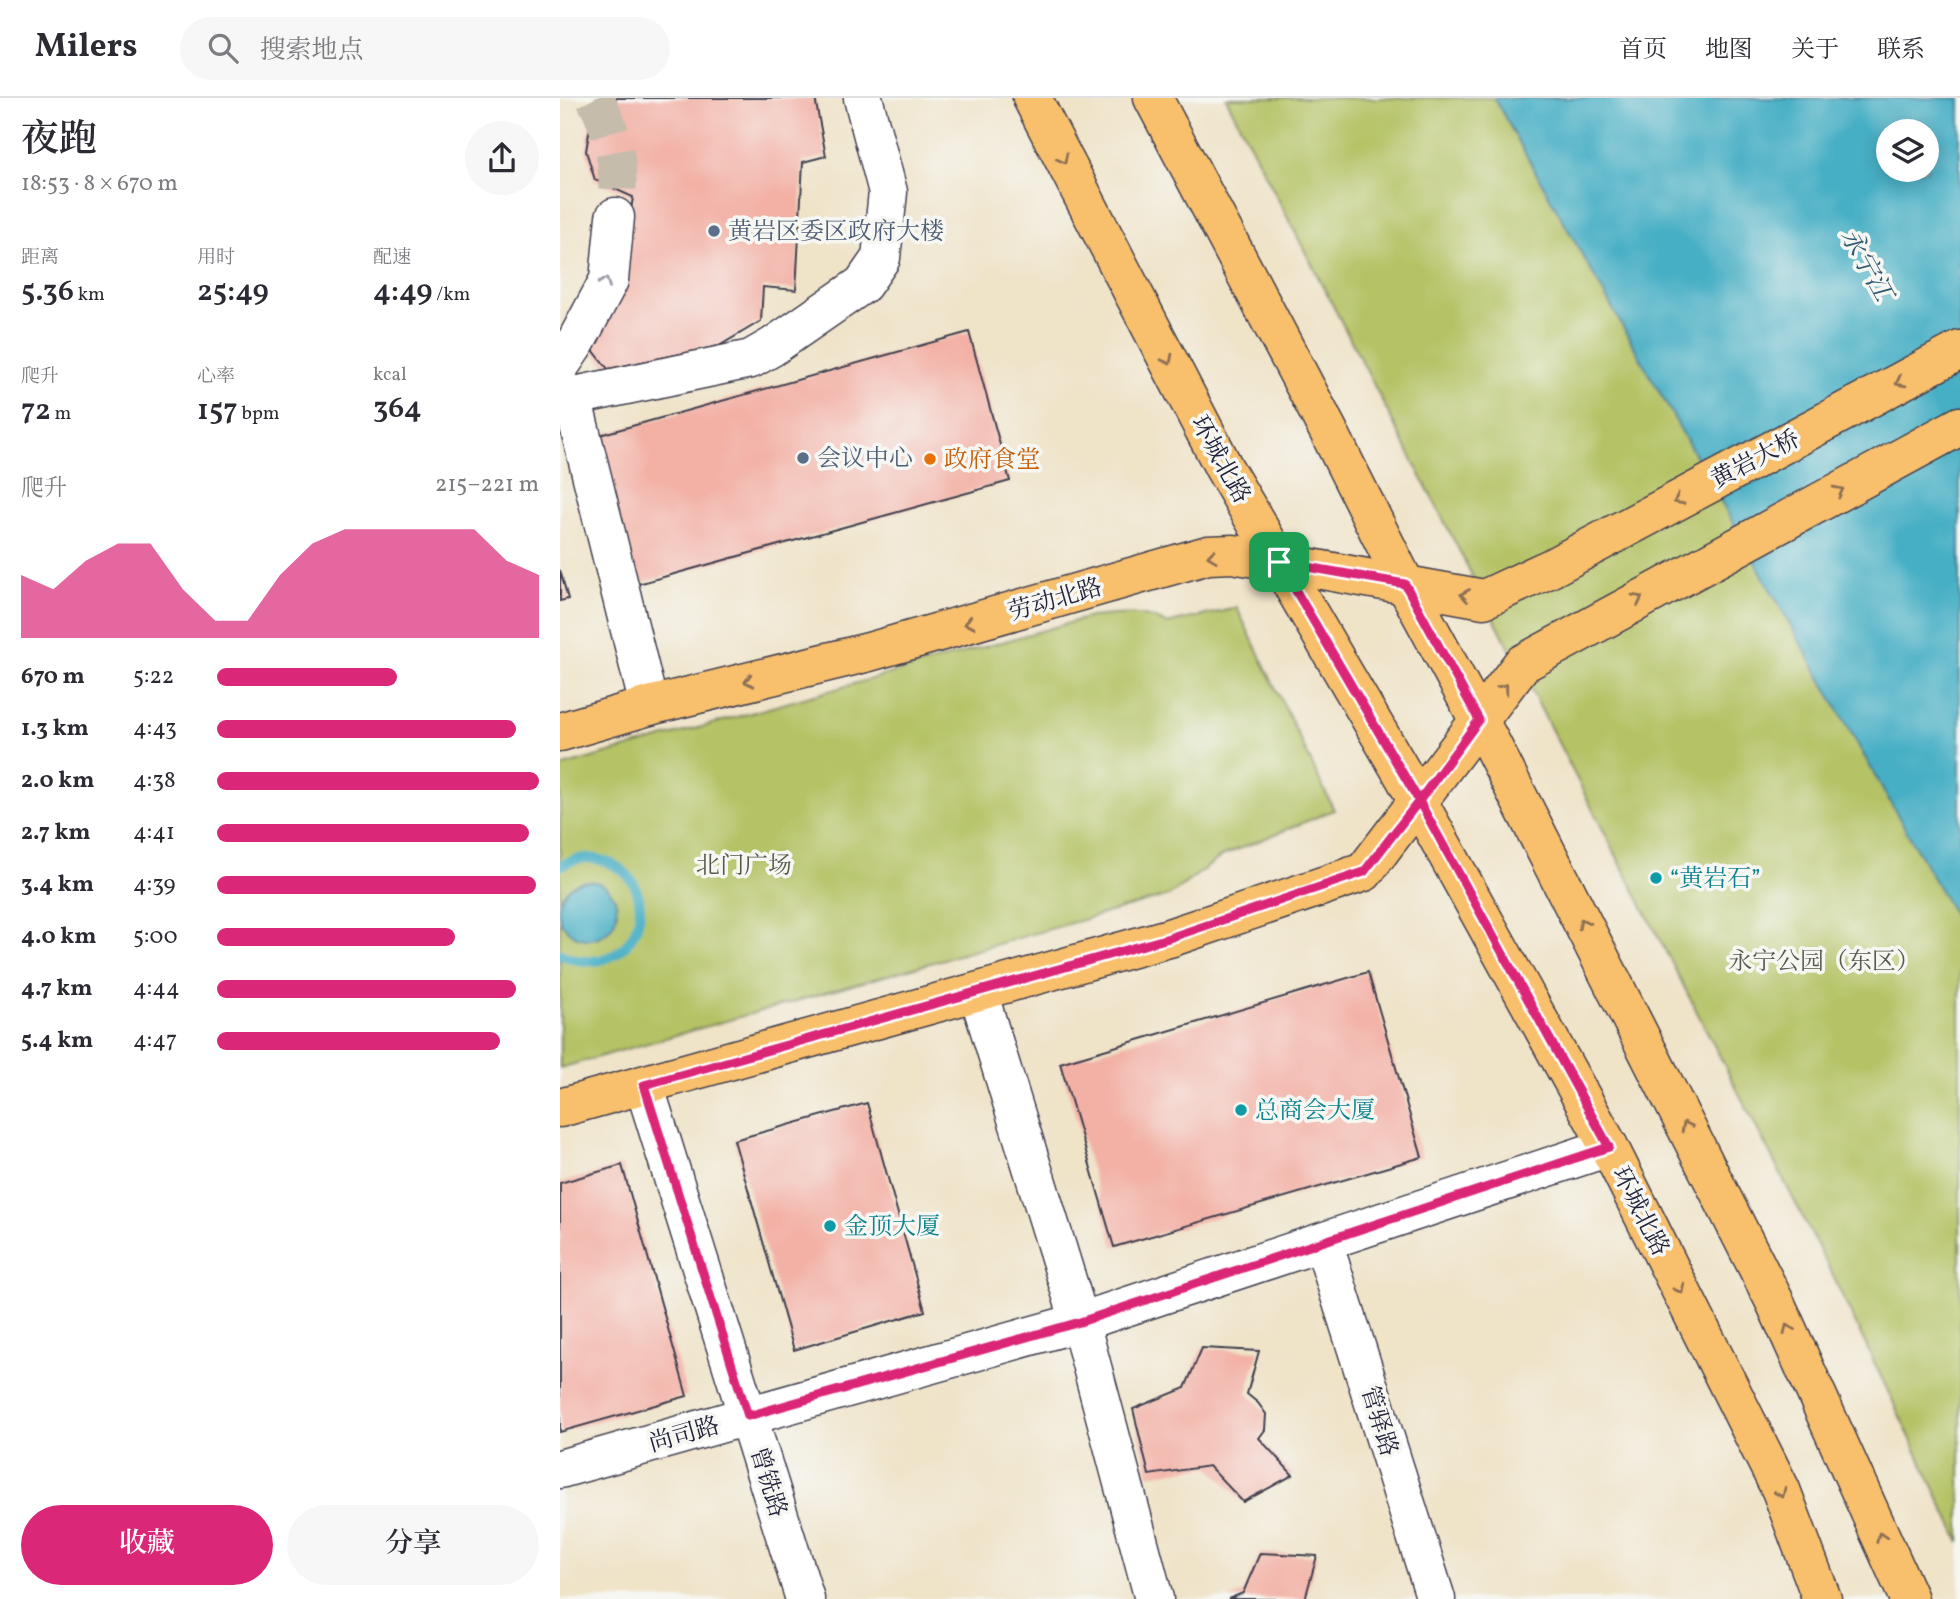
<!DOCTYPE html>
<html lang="zh">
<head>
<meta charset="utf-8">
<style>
	:root { --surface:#fff; --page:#f7f7f7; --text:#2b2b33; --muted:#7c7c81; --line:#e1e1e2; --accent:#db2777 }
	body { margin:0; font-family:Vollkorn,"Noto Serif SC",serif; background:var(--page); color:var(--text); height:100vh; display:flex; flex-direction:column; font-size:26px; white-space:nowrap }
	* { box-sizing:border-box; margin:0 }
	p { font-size:23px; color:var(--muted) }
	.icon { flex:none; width:38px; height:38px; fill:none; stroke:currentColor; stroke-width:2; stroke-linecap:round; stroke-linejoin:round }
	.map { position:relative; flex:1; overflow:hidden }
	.drawer { display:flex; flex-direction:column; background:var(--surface); width:560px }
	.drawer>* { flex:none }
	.fabs { position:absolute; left:1316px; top:21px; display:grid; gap:14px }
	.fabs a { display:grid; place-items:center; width:63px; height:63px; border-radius:50%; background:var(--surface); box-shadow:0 4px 18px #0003; font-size:35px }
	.pin { position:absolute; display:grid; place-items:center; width:60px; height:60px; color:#fff; margin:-30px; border-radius:14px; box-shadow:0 4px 10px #0006 }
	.round { display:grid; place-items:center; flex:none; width:74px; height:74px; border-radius:37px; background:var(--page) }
	.headline { display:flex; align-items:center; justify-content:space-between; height:119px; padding:0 21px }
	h1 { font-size:38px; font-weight:600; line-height:52px }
	.stats { display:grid; grid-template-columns:repeat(3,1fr); gap:10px; height:119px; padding:7px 21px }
	.stats div { display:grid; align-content:center }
	.stats b { font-size:30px; font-weight:600 }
	.stats small { font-size:19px; font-weight:400 }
	.stats p { font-size:19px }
	.chart { height:196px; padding:14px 21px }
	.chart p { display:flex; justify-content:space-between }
	.chart svg { width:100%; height:126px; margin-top:7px; fill:var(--accent); opacity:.7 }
	.action { display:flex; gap:14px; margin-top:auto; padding:14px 21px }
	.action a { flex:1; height:80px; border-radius:42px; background:var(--accent); color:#fff; font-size:28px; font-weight:600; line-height:80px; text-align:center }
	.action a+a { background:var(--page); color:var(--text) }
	ul { padding:0 21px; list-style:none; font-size:23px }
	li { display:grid; grid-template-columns:112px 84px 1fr; align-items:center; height:52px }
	li i { height:18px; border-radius:9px; background:var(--accent) }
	header { display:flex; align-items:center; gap:42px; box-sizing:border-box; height:98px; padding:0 35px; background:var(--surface); border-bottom:2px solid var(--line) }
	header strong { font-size:33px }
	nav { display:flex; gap:38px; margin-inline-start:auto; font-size:24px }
	.search { width:490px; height:63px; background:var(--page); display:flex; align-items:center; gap:18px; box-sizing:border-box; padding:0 24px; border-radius:38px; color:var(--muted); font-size:26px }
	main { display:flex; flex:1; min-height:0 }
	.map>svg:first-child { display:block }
	.green { fill:#b5c366; stroke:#6c7250; stroke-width:2 }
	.water { fill:#46afc5; stroke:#346880; stroke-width:2; fill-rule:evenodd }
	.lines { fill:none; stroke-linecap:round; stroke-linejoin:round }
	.stream { stroke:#46afc5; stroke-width:10 }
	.building { fill:#f3b1a6 }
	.minor-tunnel { stroke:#c6bcac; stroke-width:38; stroke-dasharray:38 19; stroke-linecap:butt }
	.minor-casing { stroke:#413f50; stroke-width:41 }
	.major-casing { stroke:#413f50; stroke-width:41 }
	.minor { stroke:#fff; stroke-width:38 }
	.major { stroke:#f8bf6c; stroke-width:38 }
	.oneway { stroke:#8d7054 }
	.oneway2 { stroke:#9c9ca7 }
	.route-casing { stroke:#fff; stroke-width:14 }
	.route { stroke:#db2777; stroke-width:9 }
	.service-dot { fill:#5c6f8a; stroke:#f6f6f2; stroke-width:2.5 }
	.food-dot { fill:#e8710a; stroke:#f6f6f2; stroke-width:2.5 }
	.culture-dot { fill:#0f9aa8; stroke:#f6f6f2; stroke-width:2.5 }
	.labels { text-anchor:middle; stroke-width:7; stroke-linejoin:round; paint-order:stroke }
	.service-label { font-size:24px; fill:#4e5e75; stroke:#f6f6f2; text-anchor:start }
	.food-label { font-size:24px; fill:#c56008; stroke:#f6f6f2; text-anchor:start }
	.street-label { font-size:24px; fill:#22223b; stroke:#f6f6f2 }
	.park-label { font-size:24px; fill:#555a4a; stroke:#f6f6f2 }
	.culture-label { font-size:24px; fill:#0d838f; stroke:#f6f6f2; text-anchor:start }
	.water-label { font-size:26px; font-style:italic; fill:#305a72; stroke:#f6f6f2 }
</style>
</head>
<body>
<header>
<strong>Milers</strong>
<div class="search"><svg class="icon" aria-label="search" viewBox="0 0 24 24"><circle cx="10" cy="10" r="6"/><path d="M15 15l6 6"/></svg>搜索地点</div>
<nav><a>首页</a><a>地图</a><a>关于</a><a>联系</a></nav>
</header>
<main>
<section class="drawer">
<div class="headline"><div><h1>夜跑</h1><p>18:53 · 8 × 670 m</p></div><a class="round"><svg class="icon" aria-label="share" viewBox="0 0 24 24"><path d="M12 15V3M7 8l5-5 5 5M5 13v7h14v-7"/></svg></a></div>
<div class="stats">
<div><p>距离</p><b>5.36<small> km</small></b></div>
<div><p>用时</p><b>25:49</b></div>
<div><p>配速</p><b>4:49<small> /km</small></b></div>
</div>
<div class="stats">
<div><p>爬升</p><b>72<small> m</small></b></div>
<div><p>心率</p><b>157<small> bpm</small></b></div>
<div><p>kcal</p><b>364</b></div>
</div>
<div class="chart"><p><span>爬升</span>215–221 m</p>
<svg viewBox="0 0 160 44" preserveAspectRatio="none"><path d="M0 44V22L10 27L20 17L30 11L40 11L50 27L60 38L70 38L80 22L90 11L100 6L110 6L120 6L130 6L140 6L150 17L160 22V44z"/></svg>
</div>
<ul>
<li><b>670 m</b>5:22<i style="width:56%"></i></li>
<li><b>1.3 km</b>4:43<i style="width:93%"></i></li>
<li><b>2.0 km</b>4:38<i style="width:100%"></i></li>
<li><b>2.7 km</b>4:41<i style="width:97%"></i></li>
<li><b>3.4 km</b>4:39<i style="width:99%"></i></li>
<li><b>4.0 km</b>5:00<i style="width:74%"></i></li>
<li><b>4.7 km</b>4:44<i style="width:93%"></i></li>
<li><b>5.4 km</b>4:47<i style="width:88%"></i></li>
</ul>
<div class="action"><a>收藏</a><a>分享</a></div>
</section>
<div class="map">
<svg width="1400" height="1501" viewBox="0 0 1400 1501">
	<rect width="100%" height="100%" fill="#f6f6f2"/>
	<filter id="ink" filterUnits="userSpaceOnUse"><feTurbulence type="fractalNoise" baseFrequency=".0143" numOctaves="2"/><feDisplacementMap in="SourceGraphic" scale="14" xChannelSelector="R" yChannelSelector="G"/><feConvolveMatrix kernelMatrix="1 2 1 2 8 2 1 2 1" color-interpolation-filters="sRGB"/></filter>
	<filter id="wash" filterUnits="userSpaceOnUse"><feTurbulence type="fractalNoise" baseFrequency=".00686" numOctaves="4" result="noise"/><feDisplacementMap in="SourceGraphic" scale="28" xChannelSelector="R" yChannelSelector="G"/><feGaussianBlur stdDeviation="1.57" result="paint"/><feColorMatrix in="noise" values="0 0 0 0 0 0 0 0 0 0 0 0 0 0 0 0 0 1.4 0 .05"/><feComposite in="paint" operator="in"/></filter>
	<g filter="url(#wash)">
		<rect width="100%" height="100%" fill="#efe3c8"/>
		<g class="green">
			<polygon points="666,0 934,0 1400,828 1400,1444 1271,1174"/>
			<path d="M677 510 774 712 662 758 610 797 0 970V669L530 519C555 517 583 512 606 526Z"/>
		</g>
		<g class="water">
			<path d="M934 0H1400V828ZM1328 33H1367V72H1328Z"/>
			<circle cx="28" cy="812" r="29"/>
		</g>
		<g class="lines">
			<path class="stream" d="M0 768C15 759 31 758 47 764 111 788 74 891 0 856"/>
		</g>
		<g id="blocks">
			<g class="building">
				<polygon points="46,0 255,0 266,58 243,64 236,192 203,189 201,223 159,248 48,271 26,243 63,166 73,99 35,82 26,53 31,23 41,12"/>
				<polygon points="409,234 450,383 78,486 36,338"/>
				<polygon points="0,472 8,501 0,503"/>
				<polygon points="808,874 862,1059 554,1149 500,965"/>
				<polygon points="307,1005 365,1213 234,1252 174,1042"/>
				<polygon points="62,1067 127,1298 0,1334 0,1085"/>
				<polygon points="642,1250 699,1253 687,1296 698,1305 706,1316 705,1332 699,1340 733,1377 683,1404 649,1368 589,1377 573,1311 625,1290"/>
				<polygon points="700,1455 757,1458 745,1501 668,1501 683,1495"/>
			</g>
		</g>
	</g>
	<g filter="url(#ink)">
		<use href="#blocks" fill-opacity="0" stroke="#413f50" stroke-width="2"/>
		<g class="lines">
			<path class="minor-tunnel" d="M35 0C57 43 61 72 55 119"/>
			<defs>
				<g id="minor">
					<polyline points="0,268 16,244 49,182 55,119"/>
					<polyline points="12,299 89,608"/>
					<polyline points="0,301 191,261 212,249 303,186 321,160 328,94 303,0"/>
					<polyline points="418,894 520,1224 594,1501"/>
					<polyline points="84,987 245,1501"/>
					<polyline points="763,1144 876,1501"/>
					<polyline points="0,1371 520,1224 1049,1049"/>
				</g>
				<g id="major">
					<polyline points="472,0 664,370 845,680 1049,1049 1221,1392 1262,1501"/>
					<polyline points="593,0 768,332 845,486 931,645 1215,1204 1349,1501"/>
					<polyline points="0,634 89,608 309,554 648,457 673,456 924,501 991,470 1400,252"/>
					<polyline points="0,1010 609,840 804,774 962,566 1400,328"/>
				</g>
			</defs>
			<use href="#minor" class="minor-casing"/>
			<use href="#major" class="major-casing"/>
			<use href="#minor" class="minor"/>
			<use href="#major" class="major"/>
		</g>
		<defs><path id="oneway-chevron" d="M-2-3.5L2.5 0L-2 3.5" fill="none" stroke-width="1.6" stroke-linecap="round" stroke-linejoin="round" transform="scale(1.75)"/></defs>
		<g class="oneway">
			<use href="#oneway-chevron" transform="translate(503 61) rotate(63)"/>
			<use href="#oneway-chevron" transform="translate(608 262) rotate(63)"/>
			<use href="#oneway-chevron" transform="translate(1340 284) rotate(152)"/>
			<use href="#oneway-chevron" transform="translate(1279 393) rotate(-28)"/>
			<use href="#oneway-chevron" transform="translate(1118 402) rotate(152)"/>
			<use href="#oneway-chevron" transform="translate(652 458) rotate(173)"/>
			<use href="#oneway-chevron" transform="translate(905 497) rotate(-170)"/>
			<use href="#oneway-chevron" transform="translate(1078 501) rotate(-28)"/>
			<use href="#oneway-chevron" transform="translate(409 525) rotate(164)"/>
			<use href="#oneway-chevron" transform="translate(189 583) rotate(166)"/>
			<use href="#oneway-chevron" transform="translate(944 590) rotate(-53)"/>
			<use href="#oneway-chevron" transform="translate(1023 825) rotate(-117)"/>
			<use href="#oneway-chevron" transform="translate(1126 1028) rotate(-117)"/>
			<use href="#oneway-chevron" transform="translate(1120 1191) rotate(63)"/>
			<use href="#oneway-chevron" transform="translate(1228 1231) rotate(-114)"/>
			<use href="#oneway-chevron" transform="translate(1221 1395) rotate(67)"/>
			<use href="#oneway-chevron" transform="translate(1321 1439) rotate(-114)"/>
		</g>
		<use class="oneway2" href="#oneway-chevron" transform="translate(45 184) rotate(-70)"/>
	</g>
	<g class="lines" filter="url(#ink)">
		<defs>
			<polyline id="route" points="719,464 859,703 804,774 609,840 84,987 188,1318 520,1224 1049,1049 859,703 919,622 845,486 719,464"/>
		</defs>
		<use href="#route" class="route-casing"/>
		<use href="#route" class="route"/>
	</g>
	<g class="service-dot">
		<circle cx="154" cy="133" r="7"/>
		<circle cx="243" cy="360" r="7"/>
	</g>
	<circle class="food-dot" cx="370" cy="361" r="7"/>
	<g class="culture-dot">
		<circle cx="1096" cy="780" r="7"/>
		<circle cx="681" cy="1012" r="7"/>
		<circle cx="270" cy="1128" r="7"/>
	</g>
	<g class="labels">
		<g class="service-label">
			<text x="168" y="141">黄岩区委区政府大楼</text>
			<text x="257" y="368">会议中心</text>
		</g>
		<g class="food-label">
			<text x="384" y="369">政府食堂</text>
		</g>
		<g class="street-label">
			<text transform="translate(661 361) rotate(61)" y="8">环城北路</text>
			<text transform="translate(1195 361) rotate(-28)" y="8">黄岩大桥</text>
			<text transform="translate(495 501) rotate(-16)" y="8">劳动北路</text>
			<text transform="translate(1081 1113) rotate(63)" y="8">环城北路</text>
			<text transform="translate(820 1323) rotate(73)" y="8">管驿路</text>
			<text transform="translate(124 1336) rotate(-16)" y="8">尚司路</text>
			<text transform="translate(209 1384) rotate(73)" y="8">曾铣路</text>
		</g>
		<g class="park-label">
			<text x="184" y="775">北门广场</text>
			<text x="1264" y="871">永宁公园（东区）</text>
		</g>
		<g class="culture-label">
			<text x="1110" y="788">“黄岩石”</text>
			<text x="695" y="1020">总商会大厦</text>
			<text x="284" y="1136">金顶大厦</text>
		</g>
		<g class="water-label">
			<text transform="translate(1307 166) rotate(61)" y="9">永宁江</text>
		</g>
	</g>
</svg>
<div class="fabs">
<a><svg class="icon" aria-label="layers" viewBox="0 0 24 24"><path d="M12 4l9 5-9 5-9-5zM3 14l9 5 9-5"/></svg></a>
</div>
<div class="pin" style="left:719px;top:464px;background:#1e9e55"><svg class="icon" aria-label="arrive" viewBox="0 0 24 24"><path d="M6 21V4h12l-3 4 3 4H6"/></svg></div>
</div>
</main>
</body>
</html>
